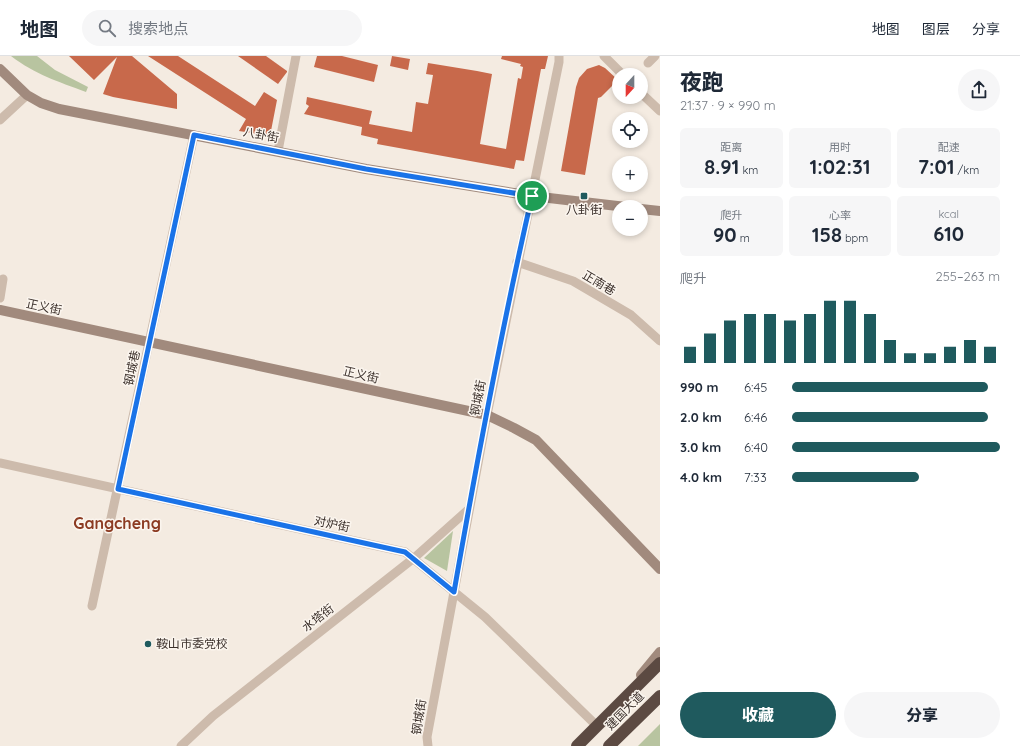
<!DOCTYPE html>
<html lang="zh">
<head>
<meta charset="utf-8">
<style>
	:root { --surface:#fff; --page:#f6f6f7; --text:#1f2937; --muted:#747a83; --line:#e0e1e3; --accent:#1f5a5e }
	body { margin:0; font-family:Quicksand,"Noto Sans SC",sans-serif; background:var(--page); color:var(--text); height:100vh; display:flex; flex-direction:column; font-size:15px; white-space:nowrap }
	* { box-sizing:border-box; margin:0 }
	p { font-size:13px; color:var(--muted) }
	.icon { flex:none; width:22px; height:22px; fill:none; stroke:currentColor; stroke-width:2; stroke-linecap:round; stroke-linejoin:round }
	.map { position:relative; flex:1; overflow:hidden }
	.details { display:flex; flex-direction:column; background:var(--surface); width:360px }
	.details>* { flex:none }
	.needle { width:26px; rotate:201deg }
	.fabs { position:absolute; left:612px; top:12px; display:grid; gap:8px }
	.fabs a { display:grid; place-items:center; width:36px; height:36px; border-radius:50%; background:var(--surface); box-shadow:0 2px 6px #0003; font-size:20px }
	.pin { position:absolute; display:grid; place-items:center; width:34px; height:34px; color:#fff; margin:-17px; border:2px solid #fff; border-radius:50%; box-shadow:0 1px 4px #0007 }
	.round { display:grid; place-items:center; flex:none; width:42px; height:42px; border-radius:21px; background:var(--page) }
	.headline { display:flex; align-items:center; justify-content:space-between; height:68px; padding:0 20px }
	h1 { font-size:22px; font-weight:800; line-height:30px }
	.metrics { display:grid; grid-template-columns:repeat(3,1fr); gap:6px; height:68px; padding:4px 20px }
	.metrics div { display:grid; align-content:center; border-radius:6px; background:var(--page); text-align:center }
	.metrics b { font-size:20px; font-weight:800 }
	.metrics small { font-size:11px; font-weight:400 }
	.metrics p { font-size:11px }
	.chart { height:112px; padding:8px 20px }
	.chart p { display:flex; justify-content:space-between }
	.chart svg { width:100%; height:72px; margin-top:4px; stroke:var(--accent); stroke-width:6 }
	.action { display:flex; gap:8px; margin-top:auto; padding:8px 20px }
	.action a { flex:1; height:46px; border-radius:24px; background:var(--accent); color:#fff; font-size:16px; font-weight:800; line-height:46px; text-align:center }
	.action a+a { background:var(--page); color:var(--text) }
	ul { padding:0 20px; list-style:none; font-size:13px }
	li { display:grid; grid-template-columns:64px 48px 1fr; align-items:center; height:30px }
	li i { height:10px; border-radius:5px; background:var(--accent) }
	header { display:flex; align-items:center; gap:24px; box-sizing:border-box; height:56px; padding:0 20px; background:var(--surface); border-bottom:1px solid var(--line) }
	header strong { font-size:19px }
	nav { display:flex; gap:22px; margin-inline-start:auto; font-size:14px }
	.search { width:280px; height:36px; background:var(--page); display:flex; align-items:center; gap:10px; box-sizing:border-box; padding:0 14px; border-radius:22px; color:var(--muted); font-size:15px }
	main { display:flex; flex:1; min-height:0 }
	.map>svg:first-child { display:block }
	.green { fill:#b8c4a0 }
	.building { fill:#c8694b }
	.lines { fill:none; stroke-linecap:round; stroke-linejoin:round }
	.street { stroke:#cdbbac; stroke-width:9 }
	.secondary { stroke:#a18a7d; stroke-width:10 }
	.highway { stroke:#5c4a42; stroke-width:12 }
	.route-casing { stroke:#fff; stroke-width:8 }
	.route { stroke:#1a73e8; stroke-width:5 }
	.poi-dot { fill:#1f5a5e; stroke:#fbf5ee; stroke-width:1.5 }
	.labels { text-anchor:middle; stroke-width:3; stroke-linejoin:round; paint-order:stroke }
	.street-label { font-size:12px; fill:#3b302b; stroke:#fbf5ee }
	.poi-label { font-size:12px; fill:#3b302b; stroke:#fbf5ee }
	.district-label { font-size:16px; font-weight:bold; fill:#8c3b22; stroke:#fbf5ee }
</style>
</head>
<body>
<header>
<strong>地图</strong>
<div class="search"><svg class="icon" aria-label="search" viewBox="0 0 24 24"><circle cx="10" cy="10" r="6"/><path d="M15 15l6 6"/></svg>搜索地点</div>
<nav><a>地图</a><a>图层</a><a>分享</a></nav>
</header>
<main>
<div class="map">
<svg width="660" height="690" viewBox="0 0 660 690">
	<rect width="100%" height="100%" fill="#f4ebe1"/>
	<g class="green">
		<path d="M11 0H37L55 14 88 31 86 36C57 25 36 19 11 0Z"/>
		<polygon points="453,475 447,515 424,502"/>
		<polygon points="660,668 660,690 638,690"/>
	</g>
	<g class="building">
		<polygon points="69,0 132,0 177,38 177,53 113,41 103,38 117,1 94,24"/>
		<polygon points="148,0 178,0 255,50 264,36 277,44 270,80 239,75 246,63"/>
		<polygon points="238,0 266,0 287,15 287,16 278,28"/>
		<polygon points="317,0 342,0 378,9 374,26 314,11"/>
		<polygon points="392,0 410,3 408,14 390,10"/>
		<polygon points="502,0 548,0 545,13 541,13 524,105 516,104 514,113 377,88 378,83 361,79 362,71 304,58 309,50 306,48 307,41 372,55 369,68 412,76 416,46 428,48 433,19 426,18 428,7 477,15 492,18 480,88 506,93 518,22 521,23 523,11 520,10 521,8 501,3"/>
		<polygon points="599,9 605,12 618,24 601,41 598,42 585,119 561,115 576,31 579,22 587,13"/>
	</g>
	<g class="lines">
		<g class="street">
			<polyline points="604,0 623,19"/>
			<polyline points="648,7 655,0"/>
			<polyline points="641,37 660,55"/>
			<polyline points="0,64 27,39"/>
			<polyline points="278,95 296,0"/>
			<polyline points="517,206 573,225 631,259 660,285"/>
			<polyline points="0,242 3,223"/>
			<polyline points="0,407 405,496 485,561 597,670"/>
			<polyline points="92,550 194,79"/>
			<polyline points="181,690 213,660 414,502 469,453"/>
			<polyline points="428,690 427,681 487,359 559,6 559,0"/>
		</g>
		<g class="secondary">
			<polyline points="0,13 27,39 41,47 59,53 366,113 532,140 626,151"/>
			<polyline points="641,153 660,155"/>
			<polyline points="0,254 487,359 514,372 536,384 660,513"/>
			<polyline points="641,619 660,596"/>
		</g>
		<g class="highway">
			<polyline points="577,690 660,607"/>
			<polyline points="609,690 660,640"/>
		</g>
	</g>
	<g class="lines">
		<defs>
			<path id="route" d="M194 79 366 113 532 140C502 271 477 404 454 536L405 496 118 433Z"/>
		</defs>
		<use href="#route" class="route-casing"/>
		<use href="#route" class="route"/>
	</g>
	<g class="poi-dot">
		<rect x="580" y="136" width="8" height="8" rx="2"/>
		<circle cx="148" cy="588" r="4"/>
	</g>
	<g class="labels">
		<g class="street-label">
			<text transform="translate(261 79) rotate(11)" y="4">八卦街</text>
			<text transform="translate(599 227) rotate(31)" y="4">正南巷</text>
			<text transform="translate(44 251) rotate(12)" y="4">正义街</text>
			<text transform="translate(132 312) rotate(-78)" y="4">钢城巷</text>
			<text transform="translate(361 319) rotate(13)" y="4">正义街</text>
			<text transform="translate(478 342) rotate(-79)" y="4">钢城街</text>
			<text transform="translate(332 468) rotate(12)" y="4">对炉街</text>
			<text transform="translate(318 562) rotate(-38)" y="4">水塔街</text>
			<text transform="translate(625 655) rotate(-45)" y="4">建国大道</text>
			<text transform="translate(419 661) rotate(-81)" y="4">钢城街</text>
		</g>
		<g class="poi-label">
			<text x="584" y="158">八卦街</text>
			<text x="156" y="592" text-anchor="start">鞍山市委党校</text>
		</g>
		<g class="district-label">
			<text x="117" y="473">Gangcheng</text>
		</g>
	</g>
</svg>
<div class="fabs">
<a><svg class="needle" viewBox="-14 -14 28 28"><path d="M0-13l5 13h-10z" fill="#e53935"/><path d="M0 13l5-13h-10z" fill="#747a83"/></svg></a>
<a><svg class="icon" aria-label="locate" viewBox="0 0 24 24"><circle cx="12" cy="12" r="6"/><path d="M12 2v4M12 18v4M2 12h4M18 12h4"/></svg></a>
<a>+</a>
<a>−</a>
</div>
<div class="pin" style="left:532px;top:140px;background:#1e9e55"><svg class="icon" aria-label="arrive" viewBox="0 0 24 24"><path d="M6 21V4h12l-3 4 3 4H6"/></svg></div>
</div>
<section class="details">
<div class="headline"><div><h1>夜跑</h1><p>21:37 · 9 × 990 m</p></div><a class="round"><svg class="icon" aria-label="share" viewBox="0 0 24 24"><path d="M12 15V3M7 8l5-5 5 5M5 13v7h14v-7"/></svg></a></div>
<div class="metrics">
<div><p>距离</p><b>8.91<small> km</small></b></div>
<div><p>用时</p><b>1:02:31</b></div>
<div><p>配速</p><b>7:01<small> /km</small></b></div>
</div>
<div class="metrics">
<div><p>爬升</p><b>90<small> m</small></b></div>
<div><p>心率</p><b>158<small> bpm</small></b></div>
<div><p>kcal</p><b>610</b></div>
</div>
<div class="chart"><p><span>爬升</span>255–263 m</p>
<svg viewBox="0 0 160 44" preserveAspectRatio="none"><path d="M5 44V34M15 44V26M25 44V18M35 44V14M45 44V14M55 44V18M65 44V14M75 44V6M85 44V6M95 44V14M105 44V30M115 44V38M125 44V38M135 44V34M145 44V30M155 44V34"/></svg>
</div>
<ul>
<li><b>990 m</b>6:45<i style="width:94%"></i></li>
<li><b>2.0 km</b>6:46<i style="width:94%"></i></li>
<li><b>3.0 km</b>6:40<i style="width:100%"></i></li>
<li><b>4.0 km</b>7:33<i style="width:61%"></i></li>
</ul>
<div class="action"><a>收藏</a><a>分享</a></div>
</section>
</main>
</body>
</html>
